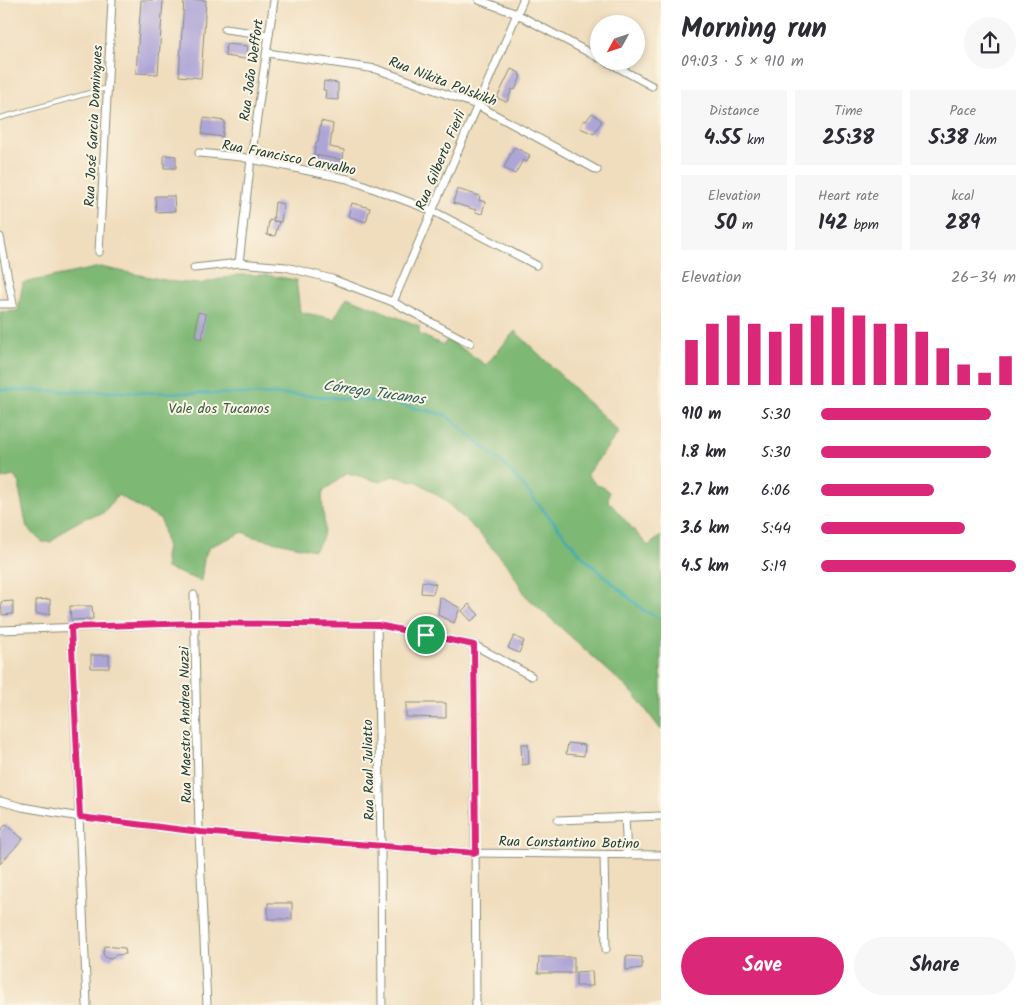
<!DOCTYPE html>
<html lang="en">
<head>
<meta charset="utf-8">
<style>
	:root { --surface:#fff; --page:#f7f7f7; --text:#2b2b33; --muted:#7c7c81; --accent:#db2777 }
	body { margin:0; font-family:Kalam,sans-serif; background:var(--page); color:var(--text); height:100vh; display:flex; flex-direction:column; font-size:19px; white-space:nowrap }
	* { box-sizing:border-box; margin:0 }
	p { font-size:16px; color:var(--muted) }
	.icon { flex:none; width:28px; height:28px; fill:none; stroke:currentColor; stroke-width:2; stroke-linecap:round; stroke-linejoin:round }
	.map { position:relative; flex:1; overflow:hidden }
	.sheet { display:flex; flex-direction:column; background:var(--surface); width:375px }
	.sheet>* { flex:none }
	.needle { width:32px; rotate:230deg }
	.fabs { position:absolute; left:590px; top:15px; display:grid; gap:10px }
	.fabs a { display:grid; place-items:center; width:55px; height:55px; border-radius:50%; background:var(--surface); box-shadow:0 2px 8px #0003; font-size:25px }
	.pin { position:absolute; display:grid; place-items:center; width:42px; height:42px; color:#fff; margin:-21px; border:2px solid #fff; border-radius:50%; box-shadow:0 1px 5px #0007 }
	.round { display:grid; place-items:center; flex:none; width:52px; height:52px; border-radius:26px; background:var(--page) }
	.summary { display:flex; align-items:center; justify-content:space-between; height:85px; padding:0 20px }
	h1 { font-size:28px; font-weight:600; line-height:38px }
	.figures { display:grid; grid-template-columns:repeat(3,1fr); gap:8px; height:85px; padding:5px 20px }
	.figures div { display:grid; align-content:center; border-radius:0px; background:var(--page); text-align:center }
	.figures b { font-size:21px; font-weight:600 }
	.figures small { font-size:14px; font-weight:400 }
	.figures p { font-size:14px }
	.chart { height:140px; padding:10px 20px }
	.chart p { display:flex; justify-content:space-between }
	.chart svg { width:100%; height:90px; margin-top:5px; stroke:var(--accent); stroke-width:6 }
	.action { display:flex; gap:10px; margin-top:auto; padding:10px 20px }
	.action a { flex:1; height:58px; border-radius:30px; background:var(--accent); color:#fff; font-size:20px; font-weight:600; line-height:58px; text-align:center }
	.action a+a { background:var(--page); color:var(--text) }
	ul { padding:0 20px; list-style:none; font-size:16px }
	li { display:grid; grid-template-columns:80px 60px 1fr; align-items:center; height:38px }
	li i { height:12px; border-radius:6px; background:var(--accent) }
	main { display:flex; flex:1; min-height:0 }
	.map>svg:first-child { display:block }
	.forest { fill:#7eb875; stroke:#4e7a54 }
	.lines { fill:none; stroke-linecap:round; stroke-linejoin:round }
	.stream { stroke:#3aabb4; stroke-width:2.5 }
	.building { fill:#aea5d7 }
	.lane-casing { stroke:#888d78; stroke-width:5.5 }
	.street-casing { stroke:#888d78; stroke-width:9 }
	.lane { stroke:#fff; stroke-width:4 }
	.street { stroke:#fff; stroke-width:7 }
	.route-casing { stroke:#fff; stroke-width:10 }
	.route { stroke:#db2777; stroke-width:6 }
	.labels { text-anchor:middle; stroke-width:4; stroke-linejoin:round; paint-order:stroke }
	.street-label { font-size:14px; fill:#1f3d34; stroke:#fcf5e5 }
	.park-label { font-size:14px; fill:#385c45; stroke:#fcf5e5 }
	.water-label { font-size:15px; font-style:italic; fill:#275e5a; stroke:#fcf5e5 }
</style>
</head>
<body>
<main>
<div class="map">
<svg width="661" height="1005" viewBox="0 0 661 1005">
	<rect width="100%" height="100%" fill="#fcf5e5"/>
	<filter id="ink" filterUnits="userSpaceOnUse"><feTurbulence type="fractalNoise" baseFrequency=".02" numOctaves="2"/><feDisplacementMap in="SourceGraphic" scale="10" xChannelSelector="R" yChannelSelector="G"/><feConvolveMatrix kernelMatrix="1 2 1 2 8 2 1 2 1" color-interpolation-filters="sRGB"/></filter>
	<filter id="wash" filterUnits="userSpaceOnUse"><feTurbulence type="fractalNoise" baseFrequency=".0096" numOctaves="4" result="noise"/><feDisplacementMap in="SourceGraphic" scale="20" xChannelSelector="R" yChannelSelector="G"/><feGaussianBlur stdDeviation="1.12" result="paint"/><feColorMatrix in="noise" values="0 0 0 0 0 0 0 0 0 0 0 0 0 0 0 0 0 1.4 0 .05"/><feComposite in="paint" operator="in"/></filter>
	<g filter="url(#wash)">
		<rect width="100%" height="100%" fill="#f0ddbd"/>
		<path class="forest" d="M100 267 175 282 200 284 237 275H266L296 280 300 312 334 319 347 297 419 326V334L443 345 448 339 486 365 515 331 619 432 587 474 596 485 603 487 609 492 608 501 648 546 661 536V730L634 694 526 596 509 567 479 533 443 499 418 482 393 476 380 482 348 473 323 491C320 506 327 521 323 536 322 541 317 546 314 550L254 537 243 532 209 547 204 558 201 581 166 568 165 557 167 548 161 520 118 495 103 513 85 518 67 528 51 542H42L27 528 20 494V483L13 476 2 479 1 457 0 455V312L18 311 23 283Z"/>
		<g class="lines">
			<polyline class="stream" points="0,390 305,395 393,403 446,415 507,467 584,558 643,610 661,619"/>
		</g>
		<g id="blocks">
			<g class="building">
				<polygon points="141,0 163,0 158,74 136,73"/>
				<polygon points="184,0 206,0 201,78 179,76"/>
				<polygon points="226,44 248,46 246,59 225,56"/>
				<polygon points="511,69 520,73 519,75 521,76 515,90 512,89 507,102 497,98"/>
				<polygon points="324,81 338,83 338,100 325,99 326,90 323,90"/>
				<polygon points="592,113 602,121 594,134 580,128 584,120 586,121"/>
				<polygon points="204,118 225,121 222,137 202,134"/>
				<polygon points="321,121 333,124 330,147 344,150 343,160 314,155 316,142 318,142"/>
				<polygon points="514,147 530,155 527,162 523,160 515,174 504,168"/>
				<polygon points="164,155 176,156 176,168 164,168"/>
				<polygon points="457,189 480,196 479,200 485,202 482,214 475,212 476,210 453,203"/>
				<polygon points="155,196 174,196 175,211 156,212"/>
				<polygon points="275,202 283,204 281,222 273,221"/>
				<polygon points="352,203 370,208 366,222 348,216"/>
				<polygon points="269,220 279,222 275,236 267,235"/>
				<polygon points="198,312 206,314 202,339 195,337"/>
				<polygon points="422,581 436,584 433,594 421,593"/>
				<polygon points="440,597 460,608 454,623 438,615"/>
				<polygon points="50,599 50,614 36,614 36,600"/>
				<polygon points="13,601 13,614 2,615 1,602"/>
				<polygon points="469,604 479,615 471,621 462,611"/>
				<polygon points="70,606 92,606 93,619 71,620"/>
				<polygon points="514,636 524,641 519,653 508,648"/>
				<rect x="91" y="655" width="18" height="13"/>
				<polygon points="406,703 446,703 446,718 406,717"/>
				<polygon points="568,743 585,745 584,756 566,754"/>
				<polygon points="521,744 528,744 529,764 522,765"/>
				<polygon points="6,824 23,839 0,864 0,831"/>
				<rect x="268" y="903" width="24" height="16"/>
				<polygon points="104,946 125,948 126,954 116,955 111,959 106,958 103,954"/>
				<polygon points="626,956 642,957 642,968 626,970"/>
				<polygon points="539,957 574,957 574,973 538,973"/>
				<polygon points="592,971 593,986 576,986 576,972"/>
			</g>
		</g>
	</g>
	<g filter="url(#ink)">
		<use href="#blocks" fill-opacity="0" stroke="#888d78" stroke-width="1"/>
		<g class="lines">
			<defs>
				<polyline id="lane" points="0,118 107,88"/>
				<g id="street">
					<polyline points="479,0 517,14 599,58"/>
					<polyline points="225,29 269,35"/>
					<polyline points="267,53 376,69 477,105 597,170"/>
					<polyline points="606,61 652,86"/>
					<polyline points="199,153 241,157 348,179 433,211 536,265"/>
					<polyline points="0,237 13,304 0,304"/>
					<polyline points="99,252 112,0"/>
					<polyline points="239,263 251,159 274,0"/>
					<polyline points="194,268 239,263 286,267 332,279 393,302 470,343"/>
					<polyline points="393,302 523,0"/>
					<polyline points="194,595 199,832 207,1005"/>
					<polyline points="377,625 381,846 382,1005"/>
					<polyline points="71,627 87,1005"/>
					<polyline points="0,630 195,623 377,625 474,645 531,676"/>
					<polyline points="474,645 476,1005"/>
					<polyline points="0,801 22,807 80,817 199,832 475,853 661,855"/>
					<polyline points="625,817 627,855"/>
					<polyline points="558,820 661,816"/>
					<polyline points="604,855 606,949"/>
				</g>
			</defs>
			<use href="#lane" class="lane-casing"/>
			<use href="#street" class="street-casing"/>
			<use href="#lane" class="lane"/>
			<use href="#street" class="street"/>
		</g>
	</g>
	<g class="lines" filter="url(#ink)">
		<defs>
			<polygon id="route" points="195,623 378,625 474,645 476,853 200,832 80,817 71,627"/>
		</defs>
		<use href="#route" class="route-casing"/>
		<use href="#route" class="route"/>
	</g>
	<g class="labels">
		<g class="street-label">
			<text transform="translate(251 70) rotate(-82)" y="5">Rua João Weffort</text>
			<text transform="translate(443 81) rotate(21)" y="5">Rua Nikita Polskikh</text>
			<text transform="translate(93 126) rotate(-87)" y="5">Rua José Garcia Domingues</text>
			<text transform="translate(289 157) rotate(11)" y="5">Rua Francisco Carvalho</text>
			<text transform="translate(440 160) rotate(-67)" y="5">Rua Gilberto Fierli</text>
			<text transform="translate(185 725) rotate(-91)" y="5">Rua Maestro Andrea Nuzzi</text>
			<text transform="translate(368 770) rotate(-91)" y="5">Rua Raul Juliatto</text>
			<text transform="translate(569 842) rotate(1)" y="5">Rua Constantino Botino</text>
		</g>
		<g class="park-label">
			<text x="219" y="413">Vale dos Tucanos</text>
		</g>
		<g class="water-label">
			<text transform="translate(374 392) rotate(8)" y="5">Córrego Tucanos</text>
		</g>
	</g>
</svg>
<div class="fabs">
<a><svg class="needle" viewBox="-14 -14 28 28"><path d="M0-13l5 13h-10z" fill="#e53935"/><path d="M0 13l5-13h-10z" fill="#7c7c81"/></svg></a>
</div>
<div class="pin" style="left:426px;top:635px;background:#1e9e55"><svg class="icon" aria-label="arrive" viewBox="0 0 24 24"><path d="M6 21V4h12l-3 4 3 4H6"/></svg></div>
</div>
<section class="sheet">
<div class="summary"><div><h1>Morning run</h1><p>09:03 · 5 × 910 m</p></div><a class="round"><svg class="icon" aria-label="share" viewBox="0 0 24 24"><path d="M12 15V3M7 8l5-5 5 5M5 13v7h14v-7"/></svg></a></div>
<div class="figures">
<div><p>Distance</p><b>4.55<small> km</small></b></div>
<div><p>Time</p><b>25:38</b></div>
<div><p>Pace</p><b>5:38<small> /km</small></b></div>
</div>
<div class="figures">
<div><p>Elevation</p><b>50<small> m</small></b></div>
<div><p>Heart rate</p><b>142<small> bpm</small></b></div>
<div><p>kcal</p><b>289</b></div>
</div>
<div class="chart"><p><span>Elevation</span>26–34 m</p>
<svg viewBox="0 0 160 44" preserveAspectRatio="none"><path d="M5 44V22M15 44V14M25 44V10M35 44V14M45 44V18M55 44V14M65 44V10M75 44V6M85 44V10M95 44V14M105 44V14M115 44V18M125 44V26M135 44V34M145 44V38M155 44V30"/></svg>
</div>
<ul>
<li><b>910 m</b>5:30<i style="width:87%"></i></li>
<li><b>1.8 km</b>5:30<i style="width:87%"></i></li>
<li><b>2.7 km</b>6:06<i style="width:58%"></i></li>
<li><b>3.6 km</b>5:44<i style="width:74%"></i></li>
<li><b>4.5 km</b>5:19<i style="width:100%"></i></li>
</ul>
<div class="action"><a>Save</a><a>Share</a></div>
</section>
</main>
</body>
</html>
